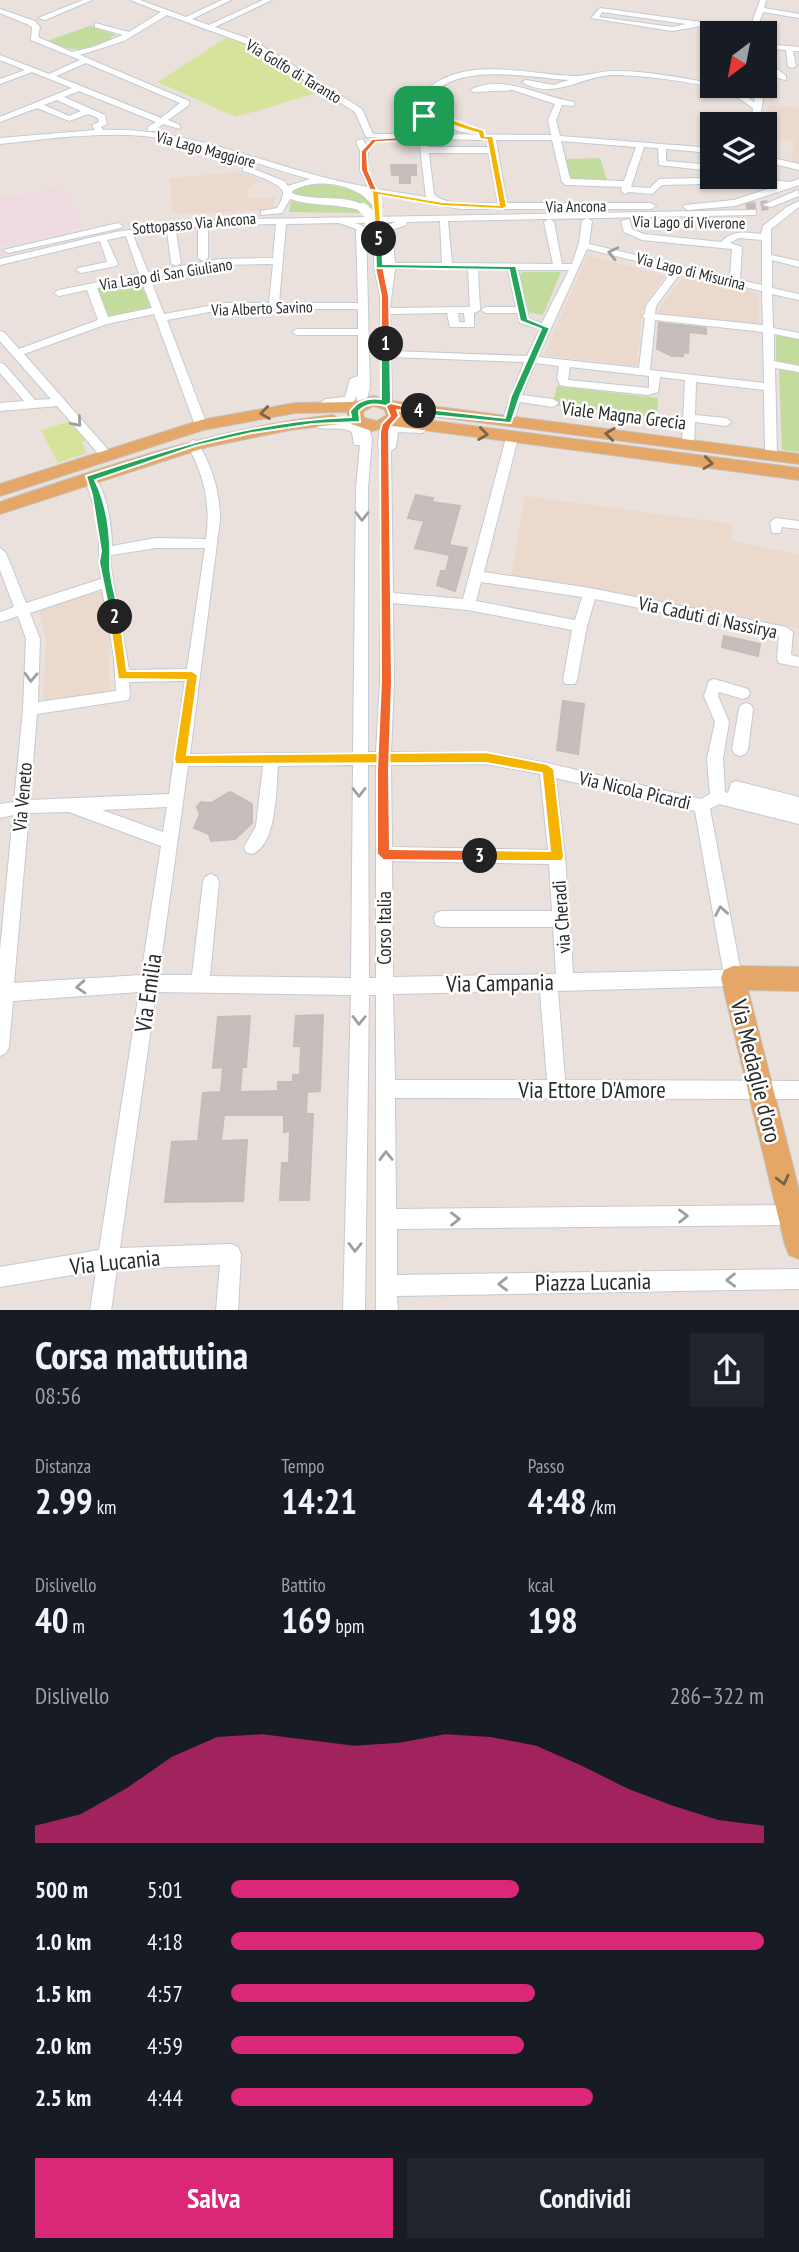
<!DOCTYPE html>
<html lang="it">
<head>
<meta charset="utf-8">
<style>
	:root { --surface:#171b24; --page:#20242c; --text:#f1f3f6; --muted:#9ea1a6; --accent:#db2777 }
	body { margin:0; font-family:"PT Sans Narrow",sans-serif; background:var(--page); color:var(--text); height:100vh; display:flex; flex-direction:column; font-size:26px; white-space:nowrap }
	* { box-sizing:border-box; margin:0 }
	p { font-size:23px; color:var(--muted) }
	.icon { flex:none; width:38px; height:38px; fill:none; stroke:currentColor; stroke-width:2; stroke-linecap:round; stroke-linejoin:round }
	.map { position:relative; height:1310px; overflow:hidden }
	.details { display:flex; flex-direction:column; background:var(--surface); flex:1 }
	.details>* { flex:none }
	.needle { width:46px; rotate:212deg }
	.controls { position:absolute; left:700px; top:21px; display:grid; gap:14px }
	.controls a { display:grid; place-items:center; width:77px; height:77px; border-radius:0px; background:var(--surface); box-shadow:0 2px 5px #0004; font-size:35px }
	.pin { position:absolute; display:grid; place-items:center; width:60px; height:60px; color:#fff; margin:-30px; border-radius:14px; box-shadow:0 4px 10px #0006 }
	.km { position:absolute; width:35px; height:35px; margin:-18px; border-radius:50%; background:#222; color:#fff; font-size:19px; line-height:35px; text-align:center }
	.round { display:grid; place-items:center; flex:none; width:74px; height:74px; border-radius:0px; background:var(--page) }
	.headline { display:flex; align-items:center; justify-content:space-between; height:119px; padding:0 35px }
	h1 { font-size:38px; font-weight:600; line-height:52px }
	.figures { display:grid; grid-template-columns:repeat(3,1fr); gap:10px; height:119px; padding:7px 35px }
	.figures div { display:grid; align-content:center }
	.figures b { font-size:35px; font-weight:600 }
	.figures small { font-size:19px; font-weight:400 }
	.figures p { font-size:19px }
	.chart { height:196px; padding:14px 35px }
	.chart p { display:flex; justify-content:space-between }
	.chart svg { width:100%; height:126px; margin-top:7px; fill:var(--accent); opacity:.7 }
	.action { display:flex; gap:14px; margin-top:auto; padding:14px 35px }
	.action a { flex:1; height:80px; border-radius:0px; background:var(--accent); color:#fff; font-size:28px; font-weight:600; line-height:80px; text-align:center }
	.action a+a { background:var(--page); color:var(--text) }
	ul { padding:0 35px; list-style:none; font-size:23px }
	li { display:grid; grid-template-columns:112px 84px 1fr; align-items:center; height:52px }
	li i { height:18px; border-radius:9px; background:var(--accent) }
	.map>svg:first-child { display:block }
	.education { fill:#ebd9cd }
	.medical { fill:#f0dae1 }
	.green { fill:#c3dc9d }
	.pitch { fill:#d6e39a }
	.building { fill:#c6bebc; stroke:#c5bcb6; stroke-width:2 }
	.lines { fill:none; stroke-linecap:round; stroke-linejoin:round }
	.minor-tunnel { stroke:#c3bcb8; stroke-width:10; stroke-dasharray:10 5; stroke-linecap:butt }
	.minor-casing { stroke:#c4cad2; stroke-width:2 }
	.major-casing { stroke:#c3c3c3; stroke-width:2 }
	.minor { fill:#fff; fill-rule:evenodd }
	.major { fill:#e4a767; fill-rule:evenodd }
	.minor-bridge-casing { stroke:#c4cad2; stroke-width:10; stroke-linecap:butt }
	.minor-bridge { stroke:#fff; stroke-width:10 }
	.oneway { stroke:#9f9f9f }
	.oneway2 { stroke:#7d6245 }
	.split-1 { fill:#f0652b; stroke:#fff; stroke-width:2 }
	.split-2 { fill:#22a559; stroke:#fff; stroke-width:2 }
	.split-3 { fill:#f5b400; stroke:#fff; stroke-width:2 }
	.split-4 { fill:#f0652b; stroke:#fff; stroke-width:2 }
	.split-5 { fill:#22a559; stroke:#fff; stroke-width:2 }
	.split-6 { fill:#f5b400; stroke:#fff; stroke-width:2 }
	.labels { text-anchor:middle; stroke-width:5; stroke-linejoin:round; paint-order:stroke }
	.far-street-label { font-size:16px; fill:#292929; stroke:#fff }
	.street-label { font-size:19px; fill:#292929; stroke:#fff }
	.near-street-label { font-size:23px; fill:#292929; stroke:#fff }
</style>
</head>
<body>
<div class="map">
<svg width="799" height="1311" viewBox="0 0 799 1311">
	<rect width="100%" height="100%" fill="#eae1dc"/>
	<g class="education">
		<polygon points="768,105 799,108 799,164 791,162 794,141 765,137"/>
		<polygon points="238,172 260,180 247,189 249,199 275,197 274,210 172,214 170,178"/>
		<polygon points="588,255 665,276 645,304 642,313 637,366 544,355"/>
		<polygon points="685,274 758,293 759,326 658,314 659,309"/>
		<polygon points="525,496 733,524 730,540 799,555 799,629 511,575"/>
		<polygon points="102,592 109,627 110,692 43,700 46,641 39,608 79,594"/>
	</g>
	<polygon class="medical" points="60,188 84,227 0,246 0,198"/>
	<g class="green">
		<path d="M92 25 93 27 116 35 110 37 113 39C81 51 79 54 47 41Z"/>
		<polygon points="600,158 607,180 570,180 564,159"/>
		<path d="M317 183C336 187 367 187 374 208L370 209 359 203 293 196 290 189 295 186Z"/>
		<polygon points="291,201 360,209 360,213 289,212"/>
		<polygon points="523,272 561,272 543,315 525,312 520,274"/>
		<polygon points="139,279 151,308 108,317 96,288"/>
		<polygon points="776,333 799,338 799,365 776,361"/>
		<polygon points="779,369 799,373 799,452 782,450"/>
		<polygon points="557,386 658,398 657,418 552,405"/>
	</g>
	<g class="pitch">
		<polygon points="227,37 244,42 320,92 236,117 158,82"/>
		<polygon points="68,422 85,440 82,442 86,453 58,463 41,430"/>
	</g>
	<g class="building">
		<polygon points="391,165 416,165 416,175 410,175 410,183 400,183 400,175 392,175"/>
		<polygon points="659,323 706,328 706,334 689,332 688,353 683,352 683,356 672,356 657,349"/>
		<polygon points="416,495 433,498 432,502 460,506 449,545 467,548 455,591 437,585 441,571 446,571 450,555 415,548 424,521 408,518"/>
		<polygon points="724,636 760,644 758,656 722,647"/>
		<polygon points="563,701 584,704 578,754 557,750"/>
		<polygon points="230,792 252,804 252,823 235,839 211,841 209,834 194,828 200,814 197,807 201,802 211,803"/>
		<polygon points="323,1015 320,1091 307,1092 306,1114 313,1114 309,1200 280,1200 282,1163 289,1163 290,1131 284,1132 284,1115 224,1115 221,1141 247,1140 243,1201 165,1202 172,1142 198,1141 203,1093 221,1092 223,1067 213,1068 218,1017 250,1016 246,1067 242,1067 240,1092 278,1091 278,1082 293,1082 293,1075 300,1075 301,1046 294,1046 296,1016"/>
	</g>
	<g class="lines">
		<polyline class="minor-tunnel" points="746,208 768,205"/>
		<defs>
			<g id="minor">
				<polygon points="83,0 92,0 45,20 38,18"/>
				<path d="M130 0H140L186 17 222 0H231L192 19 209 25 263 0H272L215 27 253 40 362 109 373 134H419C418 115 418 93 437 82 477 58 531 75 574 76 589 76 602 70 617 71 649 71 680 78 712 83V86C730 86 740 92 754 102L757 86H765L759 124H751L753 108C746 104 739 97 731 93 709 83 635 74 610 75 578 78 554 100 522 82L526 80 553 85 569 80C531 78 462 62 433 94L438 96 435 106 448 120 484 130V134C463 135 438 127 428 108L427 134 551 135 548 120 555 104 513 90 474 92 470 90C502 73 542 97 574 102V106L562 105 556 120 560 136 712 148V153L666 149V161L712 165V171L659 165 658 148 644 147 631 187 650 188 659 179 745 177 790 182 799 179V185L735 206 688 210 683 207 685 205 734 200 777 186 745 183 662 185 652 194 629 192 625 194 621 191 622 187 566 185 562 182 552 140H496L507 203H651L656 206 651 209H461L380 195 382 198 378 200 383 207 378 210C372 206 368 199 362 195 343 182 312 179 292 191V193C316 203 346 192 368 208L363 211C338 203 314 207 290 199L282 213 261 215V211L277 208C279 204 284 197 283 192 281 183 252 174 243 171V167H249L284 181 288 186 310 179C255 164 201 142 144 136 96 132 48 139 0 144V138L95 130 92 125 99 122 98 118 88 114 69 121 37 108 0 122V117L72 88 32 72 0 84V79L25 70 0 60V55L49 74 80 60 31 40 32 27 29 25 0 13V9L35 21 40 27 38 37 72 52 93 47 123 35 95 27V23L129 32 161 12ZM167 15 247 44 355 112 366 137 419 139 426 197 377 189 368 170V151L363 139 356 141 360 151V170L368 187C278 172 195 127 103 130L101 127 107 124 105 115 64 97 79 91 156 122 148 127V131H154L163 124 180 129V125L168 120 189 105V101L80 55 124 41ZM86 63 180 103 161 118 56 76ZM57 100 81 111 69 116 44 105ZM428 139 487 140 488 147H428ZM561 141 636 147 624 181 570 179ZM429 153H489L498 203C478 203 451 207 434 195Z"/>
				<path d="M760 0H766L764 8 799 14V18L763 12 755 33H740L701 26 672 31 591 18 600 8 722 25 749 31ZM602 12 686 24 672 27 599 17Z"/>
				<path d="M765 44 799 47V51H793L796 66 792 68 788 66 786 50 772 49 776 68 786 76V80C768 78 764 60 765 44Z"/>
				<polygon points="765,156 799,164 799,170 765,162"/>
				<polygon points="798,190 799,196 771,207 763,205"/>
				<path d="M799 201V207L771 229V255L799 261V267L772 260V288L799 294V300L772 294 773 328 799 333V339L774 334V361L799 366V372L775 368 777 455 771 459 765 455 764 390 696 382 695 415 726 418 732 422 726 426 695 422 694 444 688 448 682 444 685 380 660 377 658 392 648 395 564 386 560 385 557 378 559 366 535 363 522 395 553 399 559 403 553 407 520 402 514 421 508 425 502 421 524 362 391 357 392 403 386 407 382 405 380 296 374 266V234L379 231 383 232 384 226 397 222 355 223 366 227 370 388 365 406H357V396L353 402C343 405 328 409 320 403L326 399 345 397 350 379 358 376V335H297L292 332 297 329H358V309H225L167 320 207 425 205 428H197L195 425 154 314 107 324 24 354 110 452V458H102L57 406 0 411V403L24 401 0 373V363L4 364 35 400 51 399 0 341V331L4 332 19 349 98 320 87 290 59 296 54 293 59 290 139 274 126 236 107 240 118 264 116 266 81 273 76 270 78 268 107 262 100 241 0 265V259L115 232 199 220 756 210V214L753 215 448 221 452 263 553 264 544 222 549 219 554 222 562 264H572L579 243 582 221 587 218 592 221 589 244 730 277 732 249 642 240 624 232 621 221 629 219 632 229 644 234 721 242C732 230 746 232 761 234L763 226 787 207ZM440 221 442 263H395L392 230 406 225 407 222ZM339 223 356 229 358 303H279L286 224ZM276 224 273 258 220 259 148 272 133 235 167 230 171 263 176 266 181 263 176 232 173 230 199 226ZM739 238 762 240V285L740 280 742 247 730 243ZM587 249 673 270 646 306 645 313 642 316 645 318 639 368 538 357ZM273 264 269 303H225L164 314 150 278 220 265ZM395 269H468L470 307 390 308ZM478 269 508 270 516 307H486L481 310 486 313H517L520 323 540 329 527 356 391 351 390 314 447 313 450 327H474V313L480 310ZM518 270H569L542 323 529 319ZM681 272 762 291 763 325 655 314 656 306ZM141 280 152 308 108 317 97 288ZM458 313H464L465 322H459ZM655 320 763 332 764 383 650 370ZM570 367 649 376V388L568 380Z"/>
				<polygon points="118,223 123,226 121,228 8,253 3,250"/>
				<polygon points="203,226 208,229 208,258 203,261 198,258 198,229"/>
				<path d="M362 420 368 424 372 439 368 488V752H376L380 682V461L378 444 380 424 386 420 390 421 392 425H422L428 429 422 433 398 432 396 447 391 451 393 593 463 599 506 438 512 434 518 438 484 572 590 588 786 627 793 632 791 655 799 657V667L779 663 777 659 779 636 595 599 587 626 577 680 575 684H565L563 680 572 630 468 610 393 603 394 682 391 752H486L547 763 701 799 710 794 707 759 715 722 704 696 709 681 714 679 748 689 750 693 748 697 743 699 719 692 718 696 729 722 723 759 725 792 728 793 731 783 736 781 799 797V824L719 804 710 809 742 978 739 984 733 986 558 991 565 1080 799 1081V1099L395 1098 396 1209 791 1205 798 1208V1222L791 1225 397 1229V1275L799 1269V1289L397 1296 398 1311H376V995H369L365 1311H343L351 995 156 992 120 1248 231 1244 238 1247 241 1254 238 1311H216L220 1265 117 1269 111 1311H90L96 1271 0 1287V1267L99 1250 139 992 13 1001 9 1047 6 1053 0 1056V950L13 815 0 818V804L14 802 23 709 26 639 18 616 0 622V612L14 607 0 570V548L6 553 26 603 101 579C98 565 99 553 99 539 98 518 92 497 84 478L90 474C106 482 112 528 112 546L156 538 206 539C211 504 204 475 187 444L193 440 197 441C212 467 220 490 220 520L190 754 353 753 356 488 360 445H354L352 432C341 424 324 433 312 425 322 418 345 419 356 424ZM156 548H205L187 669 129 670 110 562 111 555ZM481 582 582 597 575 620 476 601ZM102 589 114 657 116 691 38 702 40 639 30 613ZM185 681 169 794 30 800 37 714 128 700 130 696 129 682ZM486 764 540 774 548 850 392 847 391 765ZM353 765 351 978 210 976 219 882 217 877 211 874 205 877 203 882 192 975H159L188 766H263L256 826 244 847 246 852 252 854C277 845 276 789 278 766ZM368 765H376V978H369ZM556 778 695 811 723 970 573 973 565 857ZM167 807 163 832 102 810ZM69 812 161 846 141 975 14 983 29 813ZM392 861 549 864 552 911H442L436 913 434 919 436 925 442 927H553L556 974 393 977ZM540 991 547 1080H395L393 994Z"/>
				<polygon points="776,518 799,521 799,529 782,527 780,533 772,533 770,522"/>
				<polygon points="746,703 751,705 753,709 748,750 745,754 740,756 735,754 732,750 739,709 741,705"/>
			</g>
			<g id="major">
				<path d="M373 396 392 401 799 454V464L401 412 402 417 799 468V480L393 426 372 431 351 424 347 412 295 413 203 430 0 496V484L201 420 295 403 354 402ZM373 406 384 409 387 415 377 421 364 418 363 412Z"/>
				<path d="M333 415 341 420 339 424 290 430 207 447 0 514V502C110 465 217 428 333 415Z"/>
				<polygon points="733,966 799,967 799,991 748,990 799,1190 799,1259 789,1255 785,1245 721,978 724,970"/>
			</g>
		</defs>
		<use href="#minor" class="minor-casing"/>
		<use href="#major" class="major-casing"/>
		<use href="#minor" class="minor"/>
		<use href="#major" class="major"/>
		<defs>
			<polyline id="minor-bridge" points="363,208 370,215 370,225"/>
		</defs>
		<use href="#minor-bridge" class="minor-bridge-casing"/>
		<use href="#minor-bridge" class="minor-bridge"/>
	</g>
	<defs><path id="oneway-chevron" d="M-2-3.5L2.5 0L-2 3.5" fill="none" stroke-width="1.6" stroke-linecap="round" stroke-linejoin="round" transform="scale(1.75)"/></defs>
	<g class="oneway">
		<use href="#oneway-chevron" transform="translate(613 253) rotate(-167)"/>
		<use href="#oneway-chevron" transform="translate(77 422) rotate(49)"/>
		<use href="#oneway-chevron" transform="translate(362 516) rotate(90)"/>
		<use href="#oneway-chevron" transform="translate(31 677) rotate(92)"/>
		<use href="#oneway-chevron" transform="translate(359 792) rotate(90)"/>
		<use href="#oneway-chevron" transform="translate(721 911) rotate(-100)"/>
		<use href="#oneway-chevron" transform="translate(81 987) rotate(176)"/>
		<use href="#oneway-chevron" transform="translate(359 1020) rotate(91)"/>
		<use href="#oneway-chevron" transform="translate(386 1156) rotate(-91)"/>
		<use href="#oneway-chevron" transform="translate(683 1216) rotate(-1)"/>
		<use href="#oneway-chevron" transform="translate(455 1219) rotate(-1)"/>
		<use href="#oneway-chevron" transform="translate(355 1247) rotate(91)"/>
		<use href="#oneway-chevron" transform="translate(731 1280) rotate(179)"/>
		<use href="#oneway-chevron" transform="translate(503 1284) rotate(179)"/>
	</g>
	<g class="oneway2">
		<use href="#oneway-chevron" transform="translate(265 413) rotate(172)"/>
		<use href="#oneway-chevron" transform="translate(483 434) rotate(8)"/>
		<use href="#oneway-chevron" transform="translate(610 434) rotate(-173)"/>
		<use href="#oneway-chevron" transform="translate(708 463) rotate(7)"/>
		<use href="#oneway-chevron" transform="translate(783 1180) rotate(76)"/>
	</g>
	<polygon class="split-1" points="424,114 428,116 426,140 376,142 367,152 368,170 381,199 383,267 389,296 390,344 386,346 381,344 381,296 375,267 374,199 361,170 361,151 372,139 420,136 421,116"/>
	<path class="split-2" d="M386 341 390 344 391 403 386 406C375 404 367 403 359 411L360 422 313 424 252 433 195 446 95 480C107 505 111 534 110 561 109 579 117 599 120 617L115 621 111 620 99 562 101 551 92 495 86 476C174 447 258 420 351 417L350 411C358 400 368 397 381 399V344Z"/>
	<polygon class="split-3" points="115,612 120,617 127,671 192,671 198,675 187,755 486,752 547,764 554,769 564,857 562,861 480,861 474,856 480,850 550,851 542,773 486,763 176,764 174,760 186,680 118,679 109,617"/>
	<polygon class="split-4" points="391,403 424,411 419,414 397,410 399,416 391,425 389,432 392,682 389,770 390,849 480,850 487,856 480,861 383,860 377,854 377,770 381,682 380,432 382,424 390,416 386,406"/>
	<polygon class="split-5" points="379,237 382,239 383,264 516,266 528,319 550,328 520,396 511,423 419,414 415,411 419,408 505,418 511,396 541,329 520,321 509,270 376,268 375,239"/>
	<path class="split-6" d="M424 114C443 112 464 126 484 130L485 136H493L507 207 503 209 442 206 379 195 382 239 376 241 372 190 442 202 499 205 487 140 480 139 478 133C458 129 442 118 422 118Z"/>
	<g class="labels">
		<g class="far-street-label">
			<text transform="translate(294 71) rotate(31)" y="6">Via Golfo di Taranto</text>
			<text transform="translate(206 149) rotate(15)" y="6">Via Lago Maggiore</text>
			<text transform="translate(576 206) rotate(-1)" y="6">Via Ancona</text>
			<text transform="translate(689 222) rotate(1)" y="6">Via Lago di Viverone</text>
			<text transform="translate(194 223) rotate(-5)" y="6">Sottopasso Via Ancona</text>
			<text transform="translate(691 271) rotate(14)" y="6">Via Lago di Misurina</text>
			<text transform="translate(166 274) rotate(-9)" y="6">Via Lago di San Giuliano</text>
			<text transform="translate(262 308) rotate(-2)" y="6">Via Alberto Savino</text>
		</g>
		<g class="street-label">
			<text transform="translate(624 415) rotate(7)" y="7">Viale Magna Grecia</text>
			<text transform="translate(708 617) rotate(12)" y="7">Via Caduti di Nassirya</text>
			<text transform="translate(635 790) rotate(13)" y="7">Via Nicola Picardi</text>
			<text transform="translate(22 797) rotate(-85)" y="7">Via Veneto</text>
			<text transform="translate(561 917) rotate(-94)" y="7">via Cheradi</text>
			<text transform="translate(384 928) rotate(-90)" y="7">Corso Italia</text>
		</g>
		<g class="near-street-label">
			<text transform="translate(500 983) rotate(-1)" y="8">Via Campania</text>
			<text transform="translate(148 993) rotate(-82)" y="8">Via Emilia</text>
			<text transform="translate(756 1071) rotate(76)" y="8">Via Medaglie d'oro</text>
			<text x="592" y="1098">Via Ettore D'Amore</text>
			<text transform="translate(115 1262) rotate(-6)" y="8">Via Lucania</text>
			<text transform="translate(593 1282) rotate(-1)" y="8">Piazza Lucania</text>
		</g>
	</g>
</svg>
<div class="controls">
<a><svg class="needle" viewBox="-14 -14 28 28"><path d="M0-13l5 13h-10z" fill="#e53935"/><path d="M0 13l5-13h-10z" fill="#9ea1a6"/></svg></a>
<a><svg class="icon" aria-label="layers" viewBox="0 0 24 24"><path d="M12 4l9 5-9 5-9-5zM3 14l9 5 9-5"/></svg></a>
</div>
<div class="pin" style="left:424px;top:116px;background:#1e9e55"><svg class="icon" aria-label="arrive" viewBox="0 0 24 24"><path d="M6 21V4h12l-3 4 3 4H6"/></svg></div>
<b class="km" style="left:386px;top:344px">1</b>
<b class="km" style="left:115px;top:617px">2</b>
<b class="km" style="left:480px;top:856px">3</b>
<b class="km" style="left:419px;top:411px">4</b>
<b class="km" style="left:379px;top:239px">5</b>
</div>
<section class="details">
<div class="headline"><div><h1>Corsa mattutina</h1><p>08:56</p></div><a class="round"><svg class="icon" aria-label="share" viewBox="0 0 24 24"><path d="M12 15V3M7 8l5-5 5 5M5 13v7h14v-7"/></svg></a></div>
<div class="figures">
<div><p>Distanza</p><b>2.99<small> km</small></b></div>
<div><p>Tempo</p><b>14:21</b></div>
<div><p>Passo</p><b>4:48<small> /km</small></b></div>
</div>
<div class="figures">
<div><p>Dislivello</p><b>40<small> m</small></b></div>
<div><p>Battito</p><b>169<small> bpm</small></b></div>
<div><p>kcal</p><b>198</b></div>
</div>
<div class="chart"><p><span>Dislivello</span>286–322 m</p>
<svg viewBox="0 0 160 44" preserveAspectRatio="none"><path d="M0 44V38L10 34L20 25L30 14L40 7L50 6L60 8L70 10L80 9L90 6L100 7L110 10L120 17L130 25L140 31L150 36L160 38V44z"/></svg>
</div>
<ul>
<li><b>500 m</b>5:01<i style="width:54%"></i></li>
<li><b>1.0 km</b>4:18<i style="width:100%"></i></li>
<li><b>1.5 km</b>4:57<i style="width:57%"></i></li>
<li><b>2.0 km</b>4:59<i style="width:55%"></i></li>
<li><b>2.5 km</b>4:44<i style="width:68%"></i></li>
</ul>
<div class="action"><a>Salva</a><a>Condividi</a></div>
</section>
</body>
</html>
